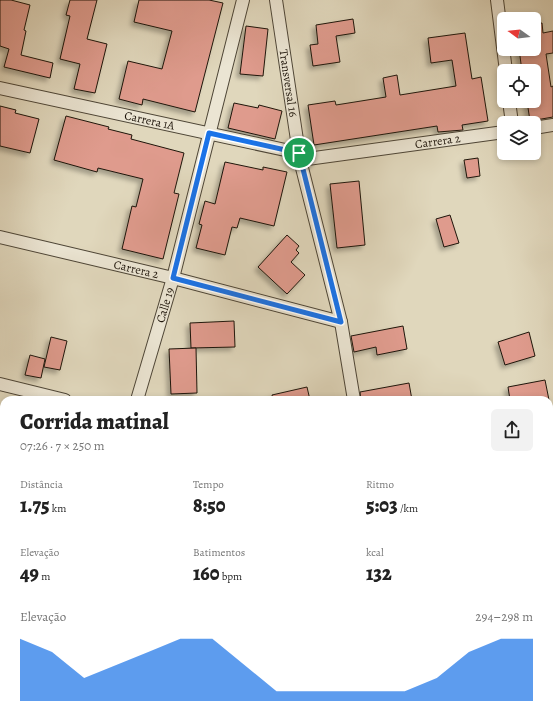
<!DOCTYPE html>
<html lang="pt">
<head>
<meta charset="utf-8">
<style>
	:root { --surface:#fff; --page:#f2f2f2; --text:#222; --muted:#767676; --accent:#1a73e8 }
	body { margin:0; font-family:Alegreya,serif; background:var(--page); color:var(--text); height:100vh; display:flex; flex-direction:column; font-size:15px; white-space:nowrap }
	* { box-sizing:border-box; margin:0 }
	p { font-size:13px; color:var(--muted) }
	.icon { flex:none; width:22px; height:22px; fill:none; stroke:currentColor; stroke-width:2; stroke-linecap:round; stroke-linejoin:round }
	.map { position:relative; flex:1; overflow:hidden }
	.side { position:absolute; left:0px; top:396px; width:553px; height:324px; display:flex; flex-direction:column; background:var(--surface); border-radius:12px 12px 0 0; box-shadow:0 2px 6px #0003 }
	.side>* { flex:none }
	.needle { width:26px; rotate:285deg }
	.buttons { position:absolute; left:497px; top:12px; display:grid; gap:8px }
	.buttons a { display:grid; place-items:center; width:44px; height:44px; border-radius:6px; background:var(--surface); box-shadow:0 2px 6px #0003; font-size:20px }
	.pin { position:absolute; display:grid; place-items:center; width:34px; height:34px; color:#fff; margin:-17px; border:2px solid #fff; border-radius:50%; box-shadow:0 1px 4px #0007 }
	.round { display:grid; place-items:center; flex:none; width:42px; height:42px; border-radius:6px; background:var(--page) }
	.overview { display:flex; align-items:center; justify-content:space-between; height:68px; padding:0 20px }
	h1 { font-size:22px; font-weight:800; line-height:30px }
	.stats { display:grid; grid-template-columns:repeat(3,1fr); gap:6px; height:68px; padding:4px 20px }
	.stats div { display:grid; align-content:center }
	.stats b { font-size:20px; font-weight:800 }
	.stats small { font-size:11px; font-weight:400 }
	.stats p { font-size:11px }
	.chart { height:112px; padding:8px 20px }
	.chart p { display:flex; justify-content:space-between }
	.chart svg { width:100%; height:72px; margin-top:4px; fill:var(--accent); opacity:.7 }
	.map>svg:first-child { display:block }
	.building { fill:#df9b8d; stroke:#1e150b; filter:url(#shadow) }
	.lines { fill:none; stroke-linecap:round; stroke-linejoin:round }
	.street-casing { stroke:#4e4637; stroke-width:14 }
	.street { stroke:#ebe5d3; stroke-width:12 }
	.route-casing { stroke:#fff; stroke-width:8 }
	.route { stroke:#1a73e8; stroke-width:5 }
	.labels { text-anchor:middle; stroke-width:4; stroke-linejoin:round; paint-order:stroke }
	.street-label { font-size:12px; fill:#1e150b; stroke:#ebe5d3 }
</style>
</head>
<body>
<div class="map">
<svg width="553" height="720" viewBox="0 0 553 720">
	<defs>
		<filter id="shadow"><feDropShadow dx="-3.5" dy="3.5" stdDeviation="2" flood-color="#0004"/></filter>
	</defs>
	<rect width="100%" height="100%" fill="#e0d7bc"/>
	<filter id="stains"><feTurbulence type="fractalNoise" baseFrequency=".005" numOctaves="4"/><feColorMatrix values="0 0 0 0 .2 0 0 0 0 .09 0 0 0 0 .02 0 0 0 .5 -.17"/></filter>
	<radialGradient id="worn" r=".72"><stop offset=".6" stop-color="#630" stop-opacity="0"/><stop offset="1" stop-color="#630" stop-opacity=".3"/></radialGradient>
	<g class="building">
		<polygon points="0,0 11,0 30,5 24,30 26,31 21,55 53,63 50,78 4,67 9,49 0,46"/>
		<polygon points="70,0 97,0 87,39 107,44 95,93 74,89 80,64 60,59 70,16 66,15"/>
		<polygon points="139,0 209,0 223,3 195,112 143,99 142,105 119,99 128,61 162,69 172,31 134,22"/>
		<polygon points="353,19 355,33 336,36 340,62 313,66 310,45 318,44 316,25"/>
		<polygon points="542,23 543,33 553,31 553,53 546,54 551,87 553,86 553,117 530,121 527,101 534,101 534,71 522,71 519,49 534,49 534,24"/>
		<polygon points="246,26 268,29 263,76 240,74"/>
		<polygon points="465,33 472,79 481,77 488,121 462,125 463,130 438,132 437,126 314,145 308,105 335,101 336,105 386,97 383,78 397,75 400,95 456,86 452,60 431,63 428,38"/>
		<polygon points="234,103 258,108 259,105 282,111 275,139 228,128"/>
		<polygon points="0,106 16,110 15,113 39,119 30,153 0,146"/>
		<polygon points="66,116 109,127 108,129 132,135 131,139 184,153 174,193 179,194 163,259 122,249 132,206 136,207 143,179 98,168 97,172 54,160"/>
		<polygon points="478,158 480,176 467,178 464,160"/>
		<polygon points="225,162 263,170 263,167 287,172 274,226 240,218 237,228 232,227 225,255 196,248 202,225 199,224 205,201 215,204"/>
		<polygon points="359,181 365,245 337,248 330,184"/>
		<polygon points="450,215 459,243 444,247 436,219"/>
		<polygon points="287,235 299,246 296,250 299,253 291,262 305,275 287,294 258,267"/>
		<polygon points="234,321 235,347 191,348 190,323"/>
		<polygon points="403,326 407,349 377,355 376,347 354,352 351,336"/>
		<polygon points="529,332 535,356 505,365 498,342"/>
		<polygon points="51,337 67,341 60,370 44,367"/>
		<polygon points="196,348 197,393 171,394 169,349"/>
		<polygon points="30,355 45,359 41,378 25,375"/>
		<polygon points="545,380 549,400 510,400 508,387"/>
		<polygon points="409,383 412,400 361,400 360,392"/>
		<polygon points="307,387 310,400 273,400 272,395"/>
	</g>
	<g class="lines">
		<defs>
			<g id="street">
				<path id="s1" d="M276 0 300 160 341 322 354 400"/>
				<polyline points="497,0 506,71"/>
				<path id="s2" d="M0 88 299 153"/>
				<polyline points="509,101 512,123"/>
				<polyline points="534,128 553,125"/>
				<path id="s3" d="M300 160 504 132"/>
				<path id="s4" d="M0 237 173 278 341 322"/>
				<polyline points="0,384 65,400"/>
				<path id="s5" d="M137 400 173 278 243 0"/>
				<polyline points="0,537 4,538"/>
				<polyline points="549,574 553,574"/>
				<polyline points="0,675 4,676"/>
				<polyline points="0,694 4,693"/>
				<polyline points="122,716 123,720"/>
				<polyline points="412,716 413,720"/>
			</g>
		</defs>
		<use href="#street" class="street-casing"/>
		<use href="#street" class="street"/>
	</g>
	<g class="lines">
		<defs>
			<polygon id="route" points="209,133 299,153 341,322 173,278"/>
		</defs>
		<use href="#route" class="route-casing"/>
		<use href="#route" class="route"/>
	</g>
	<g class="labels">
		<g class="street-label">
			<text dy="4" stroke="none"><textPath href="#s1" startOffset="84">Transversal 16</textPath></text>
			<text dy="4" stroke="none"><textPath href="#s2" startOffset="153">Carrera 1A</textPath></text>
			<text dy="4" stroke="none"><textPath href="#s3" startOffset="139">Carrera 2</textPath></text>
			<text dy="4" stroke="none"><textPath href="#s4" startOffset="140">Carrera 2</textPath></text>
			<text dy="4" stroke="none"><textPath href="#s5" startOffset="99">Calle 19</textPath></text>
		</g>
	</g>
	<rect width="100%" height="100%" filter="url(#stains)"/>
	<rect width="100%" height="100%" fill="url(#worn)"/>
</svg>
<div class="buttons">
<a><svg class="needle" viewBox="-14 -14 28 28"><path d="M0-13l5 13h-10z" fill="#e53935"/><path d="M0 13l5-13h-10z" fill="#767676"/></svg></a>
<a><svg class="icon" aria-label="locate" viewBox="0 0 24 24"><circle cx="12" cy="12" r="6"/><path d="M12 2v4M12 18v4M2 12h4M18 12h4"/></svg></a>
<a><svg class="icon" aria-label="layers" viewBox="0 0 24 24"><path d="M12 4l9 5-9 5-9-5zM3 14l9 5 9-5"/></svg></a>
</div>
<div class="pin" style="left:299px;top:153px;background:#1e9e55"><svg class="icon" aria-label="arrive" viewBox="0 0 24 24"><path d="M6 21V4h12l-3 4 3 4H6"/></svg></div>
<section class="side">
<div class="overview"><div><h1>Corrida matinal</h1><p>07:26 · 7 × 250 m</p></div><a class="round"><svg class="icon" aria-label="share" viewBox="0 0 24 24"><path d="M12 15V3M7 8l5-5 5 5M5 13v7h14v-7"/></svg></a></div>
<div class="stats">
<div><p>Distância</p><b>1.75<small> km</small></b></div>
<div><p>Tempo</p><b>8:50</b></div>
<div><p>Ritmo</p><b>5:03<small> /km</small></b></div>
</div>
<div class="stats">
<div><p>Elevação</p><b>49<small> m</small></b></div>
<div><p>Batimentos</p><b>160<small> bpm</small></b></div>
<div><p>kcal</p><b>132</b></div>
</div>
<div class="chart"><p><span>Elevação</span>294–298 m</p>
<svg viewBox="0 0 160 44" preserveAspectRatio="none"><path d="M0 44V6L10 14L20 30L30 22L40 14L50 6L60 6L70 22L80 38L90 38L100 38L110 38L120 38L130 30L140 14L150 6L160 6V44z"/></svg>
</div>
</section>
</div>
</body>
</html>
